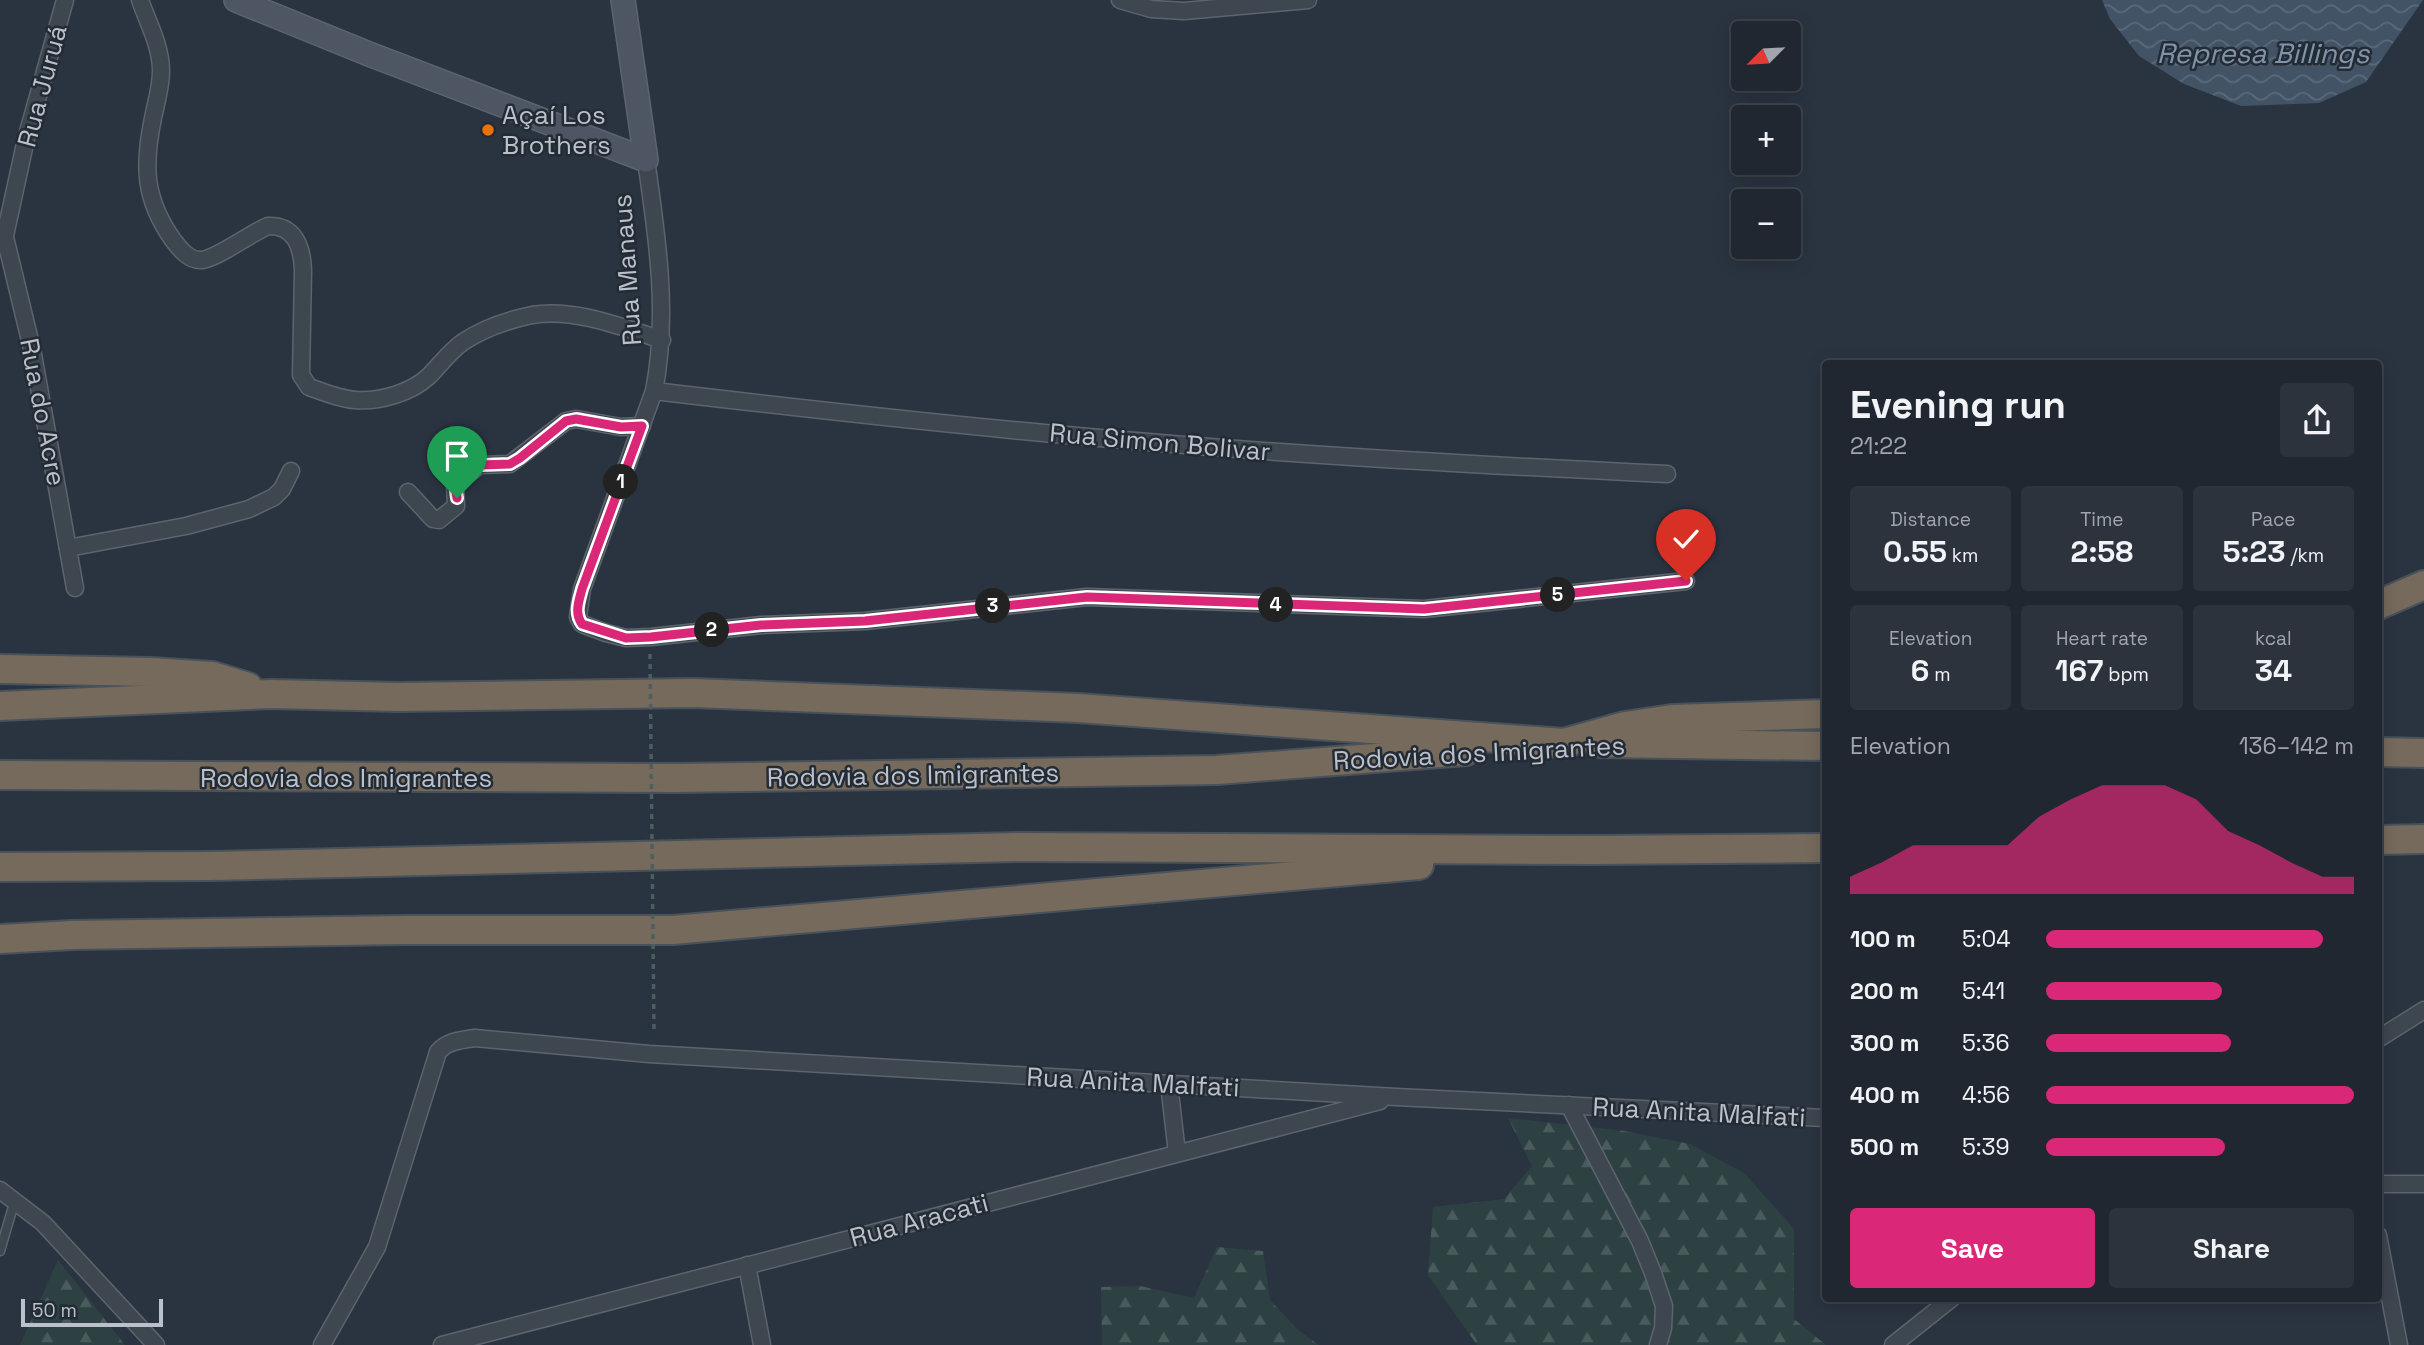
<!DOCTYPE html>
<html lang="en">
<head>
<meta charset="utf-8">
<style>
	:root { --surface:#202730; --page:#2d333c; --text:#f1f3f6; --muted:#a2a5ab; --line:#3d444c; --accent:#db2777 }
	body { margin:0; font-family:"Space Grotesk",sans-serif; background:var(--page); color:var(--text); height:100vh; display:flex; flex-direction:column; font-size:26px; white-space:nowrap }
	* { box-sizing:border-box; margin:0 }
	p { font-size:23px; color:var(--muted) }
	.icon { flex:none; width:38px; height:38px; fill:none; stroke:currentColor; stroke-width:2; stroke-linecap:round; stroke-linejoin:round }
	.map { position:relative; flex:1; overflow:hidden }
	.panel { position:absolute; left:1822px; top:360px; width:560px; height:942px; display:flex; flex-direction:column; background:var(--surface); border-radius:7px; box-shadow:0 4px 18px #0003,0 0 0 2px var(--line) }
	.panel>* { flex:none }
	.needle { width:46px; rotate:246deg }
	.buttons { position:absolute; left:1731px; top:21px; display:grid; gap:14px }
	.buttons a { display:grid; place-items:center; width:70px; height:70px; border-radius:7px; background:var(--surface); box-shadow:0 4px 18px #0003,0 0 0 2px var(--line); font-size:35px }
	.scale { position:absolute; left:21px; bottom:18px; width:142px; box-sizing:border-box; padding-left:7px; border:4px solid #bbc1ca; border-top:0; font-size:19px; line-height:24px; white-space:nowrap; color:#bbc1ca; -webkit-text-stroke:5px #232b35; paint-order:stroke }
	.pin { position:absolute; display:grid; place-items:center; width:60px; height:60px; color:#fff; margin:-72px -30px; border-radius:50% 50% 50% 0; rotate:-45deg; box-shadow:0 0 7px #0007 }
	.pin .icon { rotate:45deg }
	.km { position:absolute; width:35px; height:35px; margin:-18px; border-radius:50%; background:#222; color:#fff; font-size:19px; line-height:35px; text-align:center }
	.round { display:grid; place-items:center; flex:none; width:74px; height:74px; border-radius:7px; background:var(--page) }
	.headline { display:flex; align-items:center; justify-content:space-between; height:119px; padding:0 28px }
	h1 { font-size:38px; font-weight:600; line-height:52px }
	.figures { display:grid; grid-template-columns:repeat(3,1fr); gap:10px; height:119px; padding:7px 28px }
	.figures div { display:grid; align-content:center; border-radius:7px; background:var(--page); text-align:center }
	.figures b { font-size:30px; font-weight:600 }
	.figures small { font-size:19px; font-weight:400 }
	.figures p { font-size:19px }
	.chart { height:196px; padding:14px 28px }
	.chart p { display:flex; justify-content:space-between }
	.chart svg { width:100%; height:126px; margin-top:7px; fill:var(--accent); opacity:.7 }
	.primary-button { display:flex; gap:14px; margin-top:auto; padding:14px 28px }
	.primary-button a { flex:1; height:80px; border-radius:7px; background:var(--accent); color:#fff; font-size:28px; font-weight:600; line-height:80px; text-align:center }
	.primary-button a+a { background:var(--page); color:var(--text) }
	ul { padding:0 28px; list-style:none; font-size:23px }
	li { display:grid; grid-template-columns:112px 84px 1fr; align-items:center; height:52px }
	li i { height:18px; border-radius:9px; background:var(--accent) }
	.map>svg:first-child { display:block }
	.forest { fill:url(#forest-firs) }
	.water { fill:url(#water-waves) }
	.lines { fill:none; stroke-linecap:round; stroke-linejoin:round }
	.lane-casing { stroke:#5c646d; stroke-width:11 }
	.street-casing { stroke:#5c646d; stroke-width:19 }
	.secondary-casing { stroke:#5c646d; stroke-width:26 }
	.highway-casing { stroke:#49515a; stroke-width:32 }
	.lane { stroke:#3e4650; stroke-width:8 }
	.street { stroke:#3e4650; stroke-width:16 }
	.secondary { stroke:#4d5662; stroke-width:23 }
	.highway { stroke:#756a5c; stroke-width:28 }
	.path-bridge { stroke:#4c5e5f; stroke-width:3.5; stroke-dasharray:5 5; stroke-linecap:butt }
	.route-casing { stroke:#fff; stroke-width:14 }
	.route { stroke:#db2777; stroke-width:9 }
	.food-dot { fill:#e8710a; stroke:#232b35; stroke-width:2.5 }
	.labels { text-anchor:middle; stroke-width:5; stroke-linejoin:round; paint-order:stroke }
	.street-label { font-size:26px; fill:#bbc1ca; stroke:#232b35 }
	.poi-label { font-size:26px; fill:#bbc1ca; stroke:#232b35; text-anchor:start }
	.water-label { font-size:28px; font-style:italic; fill:#8093a9; stroke:#232b35 }
</style>
</head>
<body>
<div class="map">
<svg width="2424" height="1345" viewBox="0 0 2424 1345">
	<defs>
		<pattern id="forest-firs" width="22" height="20" patternUnits="userSpaceOnUse" patternTransform="scale(1.75)"><rect width="22" height="20" fill="#2d4142"/><path d="M5 1l3.5 6h-7zM16 11l3.5 6h-7z" fill="#4a5b5c"/></pattern>
		<pattern id="water-waves" width="16" height="10" patternUnits="userSpaceOnUse" patternTransform="scale(1.75)"><rect width="16" height="10" fill="#425366"/><path d="M0 5q4-4 8 0t8 0" fill="none" stroke="#5b6a7b"/></pattern>
	</defs>
	<rect width="100%" height="100%" fill="#2a3440"/>
	<g class="forest">
		<polygon points="1508,1118 1624,1131 1690,1144 1744,1173 1794,1229 1794,1319 1826,1345 1477,1345 1428,1275 1433,1207 1504,1199 1532,1166"/>
		<polygon points="1217,1247 1263,1251 1270,1300 1298,1330 1319,1345 1102,1345 1101,1287 1140,1286 1194,1298"/>
		<polygon points="58,1260 125,1345 20,1345"/>
	</g>
	<polygon class="water" points="2102,0 2423,0 2366,82 2319,103 2241,106 2184,84 2139,56 2110,19"/>
	<g class="lines">
		<defs>
			<polyline id="lane" points="0,1251 15,1200"/>
			<g id="street">
				<path d="M140 0C148 23 161 46 161 71 161 87 156 103 153 118 143 166 144 199 173 240 180 249 189 261 202 260 218 258 251 233 268 226 295 225 302 247 303 270L301 375 309 387C323 392 340 399 355 400 379 402 411 393 429 376 440 365 450 351 463 342 484 328 508 320 532 315 575 308 622 327 662 340"/>
				<polyline points="1120,0 1151,9 1184,11 1308,0"/>
				<path d="M646 160C657 236 669 314 654 391L582 589 578 617 582 624 606 633 626 638 651 637 761 625 865 621 1087 597 1424 609 1686 581"/>
				<polyline points="0,236 5,237 32,349 75,588"/>
				<polyline points="3,245 26,139 65,0"/>
				<path d="M654 391C823 411 991 430 1160 443 1329 457 1498 466 1667 474"/>
				<polyline points="408,492 433,519 439,520 456,506 455,484 480,465 510,464 566,421 576,419 621,427 642,426"/>
				<polyline points="68,548 186,526 249,509 274,497 282,489 291,471"/>
				<polyline points="2378,1039 2424,1010"/>
				<polyline points="1169,1084 1177,1153"/>
				<polyline points="1569,1105 1640,1241 1653,1273 1664,1306 1663,1328 1658,1345"/>
				<polyline points="2378,1184 2424,1184"/>
				<polyline points="0,1190 43,1223 156,1345"/>
				<polyline points="2378,1235 2399,1345"/>
				<polyline points="747,1265 762,1345"/>
				<path d="M322 1345 377 1247 438 1052C447 1041 461 1040 475 1038L649 1054 1396 1097 1825 1118"/>
				<polyline points="442,1345 1380,1101"/>
				<polyline points="1893,1345 1952,1298"/>
			</g>
			<polyline id="secondary" points="236,0 369,54 646,160 623,0"/>
			<g id="highway">
				<polyline points="2378,605 2424,585"/>
				<polyline points="0,669 151,672 212,676 248,687"/>
				<polyline points="0,706 271,694 399,697 693,693 1078,708 1564,743 1625,726 1672,719 1825,714"/>
				<polyline points="1601,743 1825,746"/>
				<polyline points="2378,752 2424,753"/>
				<polyline points="0,775 675,778 1217,770 1466,751"/>
				<polyline points="2378,840 2424,839"/>
				<polyline points="0,867 210,866 1020,847 1592,850 1825,848"/>
				<polyline points="0,939 72,935 404,930 673,930 1419,865"/>
			</g>
		</defs>
		<use href="#lane" class="lane-casing"/>
		<use href="#street" class="street-casing"/>
		<use href="#secondary" class="secondary-casing"/>
		<use href="#highway" class="highway-casing"/>
		<use href="#lane" class="lane"/>
		<use href="#street" class="street"/>
		<use href="#secondary" class="secondary"/>
		<use href="#highway" class="highway"/>
		<polyline class="path-bridge" points="650,654 654,1031"/>
	</g>
	<g class="lines">
		<defs>
			<path id="route" d="M457 498 455 484 480 465 510 464 520 458 566 421 576 419 621 427 642 426 582 589C579 601 574 613 582 624L626 638 651 637 761 625 865 621 1087 597 1424 609 1686 581"/>
		</defs>
		<use href="#route" class="route-casing"/>
		<use href="#route" class="route"/>
	</g>
	<circle class="food-dot" cx="488" cy="130" r="7"/>
	<g class="labels">
		<g class="street-label">
			<text transform="translate(42 86) rotate(-75)" y="9">Rua Juruá</text>
			<text transform="translate(627 270) rotate(-94)" y="9">Rua Manaus</text>
			<text transform="translate(43 412) rotate(79)" y="9">Rua do Acre</text>
			<text transform="translate(1160 442) rotate(5)" y="9">Rua Simon Bolivar</text>
			<text transform="translate(1479 753) rotate(-3)" y="9">Rodovia dos Imigrantes</text>
			<text transform="translate(913 775) rotate(-1)" y="9">Rodovia dos Imigrantes</text>
			<text x="346" y="787">Rodovia dos Imigrantes</text>
			<text transform="translate(1133 1082) rotate(3)" y="9">Rua Anita Malfati</text>
			<text transform="translate(1699 1112) rotate(3)" y="9">Rua Anita Malfati</text>
			<text transform="translate(919 1220) rotate(-15)" y="9">Rua Aracati</text>
		</g>
		<g class="poi-label">
			<text x="502" y="124">Açaí Los<tspan x="502" dy="30">Brothers</tspan></text>
		</g>
		<g class="water-label">
			<text x="2263" y="63">Represa Billings</text>
		</g>
	</g>
</svg>
<div class="buttons">
<a><svg class="needle" viewBox="-14 -14 28 28"><path d="M0-13l5 13h-10z" fill="#e53935"/><path d="M0 13l5-13h-10z" fill="#a2a5ab"/></svg></a>
<a>+</a>
<a>−</a>
</div>
<div class="scale">50 m</div>
<div class="pin" style="left:457px;top:498px;background:#1e9e55"><svg class="icon" aria-label="arrive" viewBox="0 0 24 24"><path d="M6 21V4h12l-3 4 3 4H6"/></svg></div>
<div class="pin" style="left:1686px;top:581px;background:#d93025"><svg class="icon" aria-label="check" viewBox="0 0 24 24"><path d="M5 12l5 5 9-10"/></svg></div>
<b class="km" style="left:621px;top:482px">1</b>
<b class="km" style="left:712px;top:630px">2</b>
<b class="km" style="left:993px;top:606px">3</b>
<b class="km" style="left:1276px;top:605px">4</b>
<b class="km" style="left:1558px;top:595px">5</b>
<section class="panel">
<div class="headline"><div><h1>Evening run</h1><p>21:22</p></div><a class="round"><svg class="icon" aria-label="share" viewBox="0 0 24 24"><path d="M12 15V3M7 8l5-5 5 5M5 13v7h14v-7"/></svg></a></div>
<div class="figures">
<div><p>Distance</p><b>0.55<small> km</small></b></div>
<div><p>Time</p><b>2:58</b></div>
<div><p>Pace</p><b>5:23<small> /km</small></b></div>
</div>
<div class="figures">
<div><p>Elevation</p><b>6<small> m</small></b></div>
<div><p>Heart rate</p><b>167<small> bpm</small></b></div>
<div><p>kcal</p><b>34</b></div>
</div>
<div class="chart"><p><span>Elevation</span>136–142 m</p>
<svg viewBox="0 0 160 44" preserveAspectRatio="none"><path d="M0 44V38L10 33L20 27L30 27L40 27L50 27L60 17L70 11L80 6L90 6L100 6L110 11L120 22L130 27L140 33L150 38L160 38V44z"/></svg>
</div>
<ul>
<li><b>100 m</b>5:04<i style="width:90%"></i></li>
<li><b>200 m</b>5:41<i style="width:57%"></i></li>
<li><b>300 m</b>5:36<i style="width:60%"></i></li>
<li><b>400 m</b>4:56<i style="width:100%"></i></li>
<li><b>500 m</b>5:39<i style="width:58%"></i></li>
</ul>
<div class="primary-button"><a>Save</a><a>Share</a></div>
</section>
</div>
</body>
</html>
